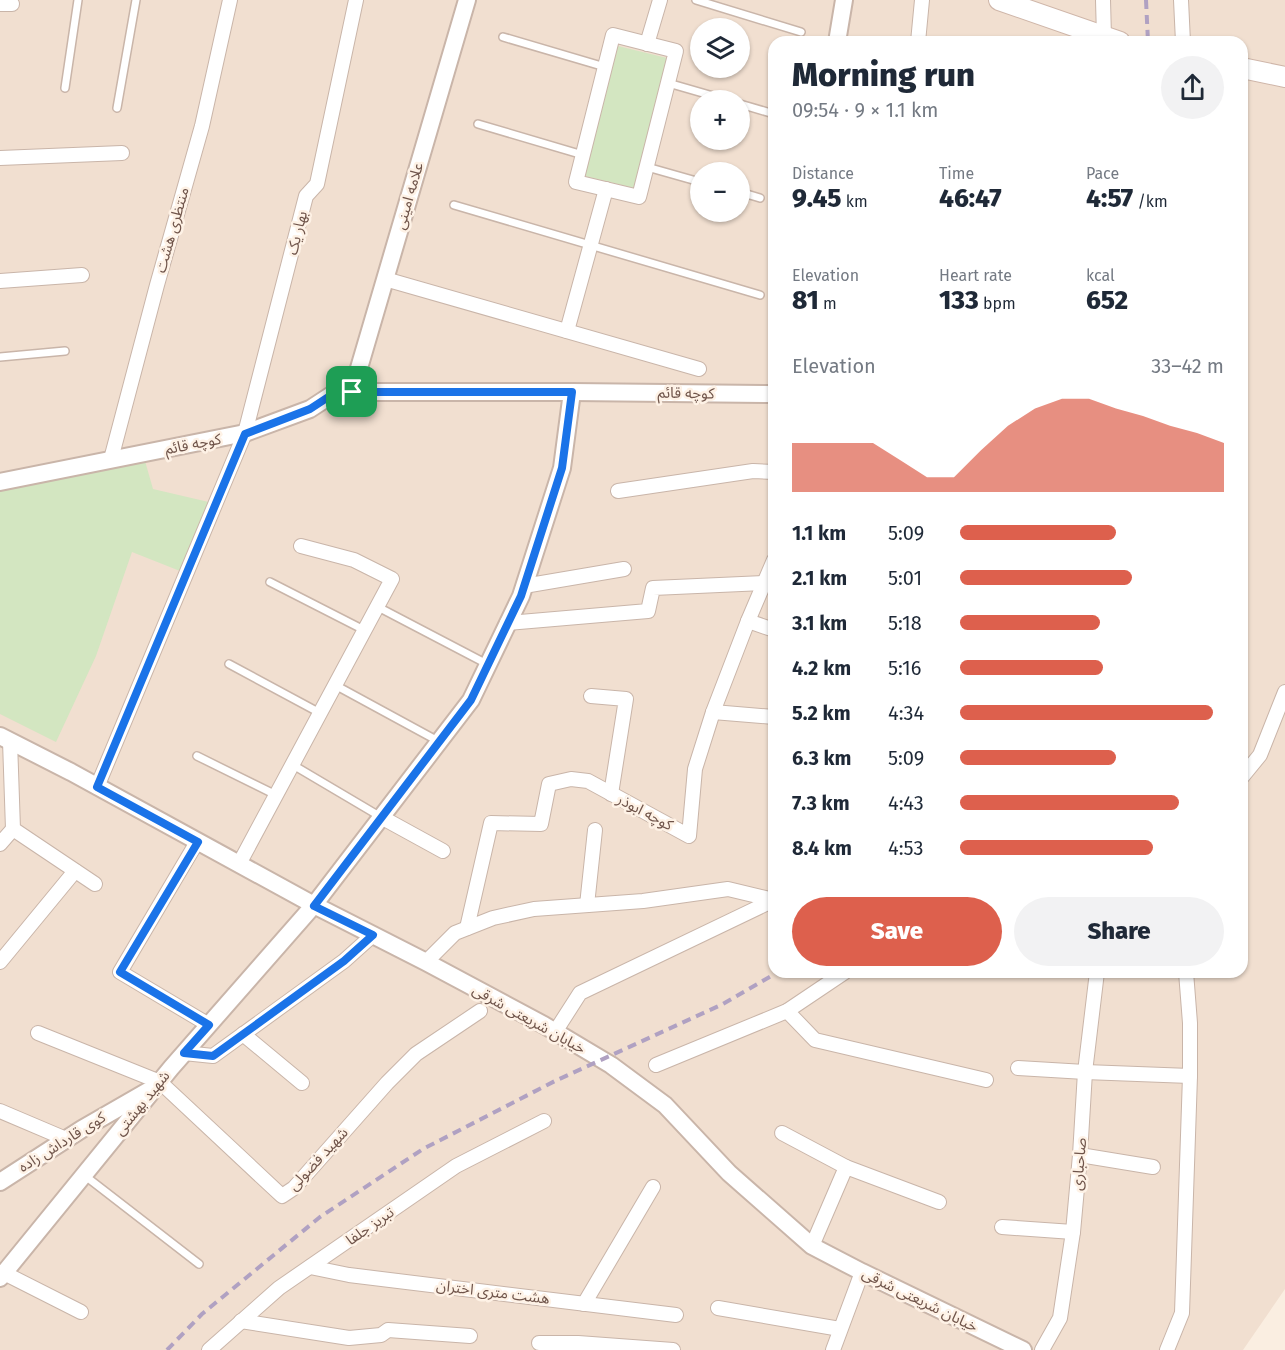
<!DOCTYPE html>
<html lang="en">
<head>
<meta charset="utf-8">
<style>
	:root { --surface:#fff; --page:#f2f2f3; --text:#1f2937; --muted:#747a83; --accent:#dd604d }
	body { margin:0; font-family:"Fira Sans","Noto Sans Arabic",sans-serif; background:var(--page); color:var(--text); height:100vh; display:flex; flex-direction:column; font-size:22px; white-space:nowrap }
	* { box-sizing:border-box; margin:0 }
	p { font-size:20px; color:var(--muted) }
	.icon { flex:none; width:33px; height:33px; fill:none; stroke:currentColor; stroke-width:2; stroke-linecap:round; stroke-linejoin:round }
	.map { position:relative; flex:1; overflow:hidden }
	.details { position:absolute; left:768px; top:36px; width:480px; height:942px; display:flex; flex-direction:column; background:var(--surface); border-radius:18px; box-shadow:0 2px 4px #0004 }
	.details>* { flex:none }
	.controls { position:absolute; left:690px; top:18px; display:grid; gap:12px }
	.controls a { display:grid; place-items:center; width:60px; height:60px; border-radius:50%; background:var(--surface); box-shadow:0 2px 4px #0004; font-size:30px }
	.pin { position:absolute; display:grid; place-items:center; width:51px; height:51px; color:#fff; margin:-26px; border-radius:12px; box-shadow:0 3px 9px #0006 }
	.round { display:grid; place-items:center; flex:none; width:63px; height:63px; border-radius:32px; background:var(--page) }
	.headline { display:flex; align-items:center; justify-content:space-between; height:102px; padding:0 24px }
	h1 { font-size:33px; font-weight:800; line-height:45px }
	.figures { display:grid; grid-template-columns:repeat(3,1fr); gap:9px; height:102px; padding:6px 24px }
	.figures div { display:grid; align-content:center }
	.figures b { font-size:26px; font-weight:800 }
	.figures small { font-size:16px; font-weight:400 }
	.figures p { font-size:16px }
	.chart { height:168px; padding:12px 24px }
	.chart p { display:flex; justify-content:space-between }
	.chart svg { width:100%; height:108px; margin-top:6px; fill:var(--accent); opacity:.7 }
	.action { display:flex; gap:12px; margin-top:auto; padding:12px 24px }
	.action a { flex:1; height:69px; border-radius:36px; background:var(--accent); color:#fff; font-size:24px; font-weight:800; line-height:69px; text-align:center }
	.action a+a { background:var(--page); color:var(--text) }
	ul { padding:0 24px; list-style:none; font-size:20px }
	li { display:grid; grid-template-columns:96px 72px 1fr; align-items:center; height:45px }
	li i { height:15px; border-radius:8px; background:var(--accent) }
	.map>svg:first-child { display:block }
	.residential { fill:#f1dfd0; fill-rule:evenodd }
	.green { fill:#d3e6c1 }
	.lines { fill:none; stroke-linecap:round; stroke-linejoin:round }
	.service-casing { stroke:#c9b5a9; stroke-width:10 }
	.minor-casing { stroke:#c9b5a9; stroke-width:16 }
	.tertiary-casing { stroke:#c9b5a9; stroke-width:20 }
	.secondary-casing { stroke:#cfb6a9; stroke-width:22 }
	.service { stroke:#fff; stroke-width:7 }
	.minor { stroke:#fff; stroke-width:14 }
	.tertiary { stroke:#fff; stroke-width:16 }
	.secondary { stroke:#fff; stroke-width:20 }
	.rail { stroke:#b0a1c2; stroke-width:4; stroke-dasharray:9 6; stroke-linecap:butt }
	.route-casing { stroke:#fff; stroke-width:12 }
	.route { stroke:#1a73e8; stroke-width:8 }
	.labels { text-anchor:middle; stroke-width:5; stroke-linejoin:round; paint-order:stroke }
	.street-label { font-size:15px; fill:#6f544a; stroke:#fef2e6 }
</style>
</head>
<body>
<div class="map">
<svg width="1285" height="1350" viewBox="0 0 1285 1350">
	<rect width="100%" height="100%" fill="#faeee1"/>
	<path class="residential" d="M0 0H1285V1289L1243 1350H0ZM700 28H740V68H700ZM774 42H1242V972H774ZM700 100H740V140H700ZM700 172H740V212H700Z"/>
	<g class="green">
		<polygon points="618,46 667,58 634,188 585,176"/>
		<polygon points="145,461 153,489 213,503 185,573 132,552 96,656 56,742 0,714 0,487"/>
	</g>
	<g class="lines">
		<defs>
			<g id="service">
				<polyline points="696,0 801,32"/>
				<polyline points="503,37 605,67"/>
				<polyline points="668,83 727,100"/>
				<polyline points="65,88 78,0"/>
				<polyline points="740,104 774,114"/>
				<polyline points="117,108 136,0"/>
				<polyline points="478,124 583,155"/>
				<polyline points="647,167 700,182"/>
				<polyline points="740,192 760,198"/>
				<polyline points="454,205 760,295"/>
				<polyline points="0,357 65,351"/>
				<polyline points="270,582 364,630"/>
				<polyline points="378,607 487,664"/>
				<polyline points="229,664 320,713"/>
				<polyline points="335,685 438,741"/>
				<polyline points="197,756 276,795"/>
				<polyline points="293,765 381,817"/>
				<polyline points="84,1175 199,1264"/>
			</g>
			<g id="minor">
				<polyline points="1103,0 1104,37"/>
				<polyline points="1181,0 1183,42"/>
				<polyline points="0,4 12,4"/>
				<polygon points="613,35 676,51 639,197 576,182"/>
				<polyline points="918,42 922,0"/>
				<polyline points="647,44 660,0"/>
				<polyline points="0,158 122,153"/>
				<polyline points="385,279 699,369"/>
				<polyline points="0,281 82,275"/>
				<polyline points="567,331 606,189"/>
				<polyline points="111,459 157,285 202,126 230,0"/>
				<polyline points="618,491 753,471 774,472"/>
				<polyline points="524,586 624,569"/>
				<polyline points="748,621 774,630"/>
				<polyline points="507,623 648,611 653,588 764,583"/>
				<polyline points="591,696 626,699 611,794"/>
				<polyline points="713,712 774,717"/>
				<polyline points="10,741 13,829 95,884"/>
				<polyline points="1242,777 1260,755 1285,692"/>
				<polyline points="97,787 245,433 306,196 317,184 356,0"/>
				<polyline points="381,817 443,851"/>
				<polyline points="197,842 120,972 209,1025"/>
				<polyline points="0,844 13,829"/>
				<polyline points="239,864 392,579 354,560 301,546"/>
				<polyline points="587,905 595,830"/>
				<polyline points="467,928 491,823 541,824 549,784 571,779 588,781 689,836 695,769 713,712 748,621 774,560"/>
				<polyline points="0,962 75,871"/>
				<polyline points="426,962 455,933 493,918 534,909 643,901 728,889 774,900"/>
				<polyline points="787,1011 815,1040 986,1080"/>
				<polyline points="555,1032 580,993 774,900"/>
				<polyline points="38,1033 160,1082 282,1196 294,1188 387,1083 416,1054 480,1011"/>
				<polyline points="243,1034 302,1083"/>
				<polyline points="184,1053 213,1056 344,961 373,935"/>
				<polyline points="656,1065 787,1011 845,972"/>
				<polyline points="1018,1068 1085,1072 1190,1076"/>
				<polyline points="0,1111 66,1139"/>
				<polyline points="782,1133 846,1167"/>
				<polyline points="1080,1155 1153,1167"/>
				<polyline points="1002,1227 1073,1232"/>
				<polyline points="812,1246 846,1167 939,1202"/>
				<polyline points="310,1267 349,1275 676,1315"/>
				<polyline points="4,1273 81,1312"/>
				<polyline points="584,1304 653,1187"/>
				<polyline points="718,1308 840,1329"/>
				<polyline points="241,1321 349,1338 381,1335 388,1330 470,1336"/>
				<polyline points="539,1343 578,1343 673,1350"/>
				<polyline points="209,1350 279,1288 456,1166 544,1121"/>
				<polyline points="833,1350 862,1272"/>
				<polyline points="1042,1350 1060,1318 1073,1232 1080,1155 1085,1072 1097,972"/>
				<polyline points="1167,1350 1182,1313 1190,1076 1190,1023 1186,972"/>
			</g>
			<g id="tertiary">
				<polyline points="837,42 844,0"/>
				<polyline points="352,392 467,0"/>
				<polyline points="0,482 245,433 310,409 336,392 572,392 774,394"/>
				<polyline points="0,736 71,772 314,905 426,962 544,1025 611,1065 665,1105 729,1173 812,1246 862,1272 1023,1350"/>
				<polyline points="0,1182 82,1129 148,1091"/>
				<polyline points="0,1278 171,1068 314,905 471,700 521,596 562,468 572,392"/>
			</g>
			<g id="secondary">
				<polyline points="999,0 1120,42"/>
				<polyline points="1242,68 1285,77"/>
			</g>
		</defs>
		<use href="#service" class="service-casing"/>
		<use href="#minor" class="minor-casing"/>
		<use href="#tertiary" class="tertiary-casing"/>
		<use href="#secondary" class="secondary-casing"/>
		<use href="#service" class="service"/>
		<use href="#minor" class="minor"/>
		<use href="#tertiary" class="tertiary"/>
		<use href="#secondary" class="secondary"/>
		<g class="rail">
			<polyline points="1146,0 1148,42"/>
			<polyline points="167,1350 202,1314 320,1217 423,1149 555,1081 723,1004 778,972"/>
		</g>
	</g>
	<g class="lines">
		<defs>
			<polygon id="route" points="336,392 572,392 562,468 521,596 471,700 314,906 373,935 344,961 213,1056 184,1053 209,1025 120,972 198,842 97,787 245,434 310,409"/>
		</defs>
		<use href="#route" class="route-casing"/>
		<use href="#route" class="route"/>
	</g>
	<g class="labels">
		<g class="street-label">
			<text transform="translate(409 196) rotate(-74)" y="5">علامه امینی</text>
			<text transform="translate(172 230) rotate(-74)" y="5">منتظری هشت</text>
			<text transform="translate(297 233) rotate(-76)" y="5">بهار یک</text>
			<text transform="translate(686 393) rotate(1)" y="5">کوچه قائم</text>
			<text transform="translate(193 444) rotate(-11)" y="5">کوچه قائم</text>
			<text transform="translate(645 812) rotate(28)" y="5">کوچه ابوذر</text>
			<text transform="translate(529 1019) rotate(29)" y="5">خیابان شریعتی شرقی</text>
			<text transform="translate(142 1103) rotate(-51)" y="5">شهید بهشتی</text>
			<text transform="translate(62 1142) rotate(-32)" y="5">کوی قارداش زاده</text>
			<text transform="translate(318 1159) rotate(-47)" y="5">شهید فضولی</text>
			<text transform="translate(1079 1164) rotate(-85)" y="5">صاحباری</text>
			<text transform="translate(370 1226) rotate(-35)" y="5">تبریز جلفا</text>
			<text transform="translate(493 1292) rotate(7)" y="5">هشت متری اختران</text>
			<text transform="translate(920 1300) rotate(26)" y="5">خیابان شریعتی شرقی</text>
		</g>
	</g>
</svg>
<div class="controls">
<a><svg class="icon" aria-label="layers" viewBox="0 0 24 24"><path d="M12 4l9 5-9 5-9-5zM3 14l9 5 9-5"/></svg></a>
<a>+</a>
<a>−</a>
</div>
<div class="pin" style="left:352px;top:392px;background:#1e9e55"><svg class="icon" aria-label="arrive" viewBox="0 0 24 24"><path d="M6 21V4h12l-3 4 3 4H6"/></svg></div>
<section class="details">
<div class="headline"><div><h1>Morning run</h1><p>09:54 · 9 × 1.1 km</p></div><a class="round"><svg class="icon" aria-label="share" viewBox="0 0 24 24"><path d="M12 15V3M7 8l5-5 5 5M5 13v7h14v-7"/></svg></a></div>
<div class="figures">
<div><p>Distance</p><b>9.45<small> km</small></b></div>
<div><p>Time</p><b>46:47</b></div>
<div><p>Pace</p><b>4:57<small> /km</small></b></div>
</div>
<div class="figures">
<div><p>Elevation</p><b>81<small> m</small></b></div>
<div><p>Heart rate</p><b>133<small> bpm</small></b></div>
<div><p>kcal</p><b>652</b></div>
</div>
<div class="chart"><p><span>Elevation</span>33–42 m</p>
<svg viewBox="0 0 160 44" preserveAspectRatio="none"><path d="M0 44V24L10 24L20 24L30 24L40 31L50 38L60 38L70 27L80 17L90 10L100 6L110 6L120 10L130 13L140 17L150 20L160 24V44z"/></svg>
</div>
<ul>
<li><b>1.1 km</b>5:09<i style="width:59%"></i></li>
<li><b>2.1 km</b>5:01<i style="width:65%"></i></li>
<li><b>3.1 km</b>5:18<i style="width:53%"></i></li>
<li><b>4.2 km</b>5:16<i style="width:54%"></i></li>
<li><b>5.2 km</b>4:34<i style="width:96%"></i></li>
<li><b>6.3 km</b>5:09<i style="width:59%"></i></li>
<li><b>7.3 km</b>4:43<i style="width:83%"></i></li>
<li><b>8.4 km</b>4:53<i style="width:73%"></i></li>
</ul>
<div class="action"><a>Save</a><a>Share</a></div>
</section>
</div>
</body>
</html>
